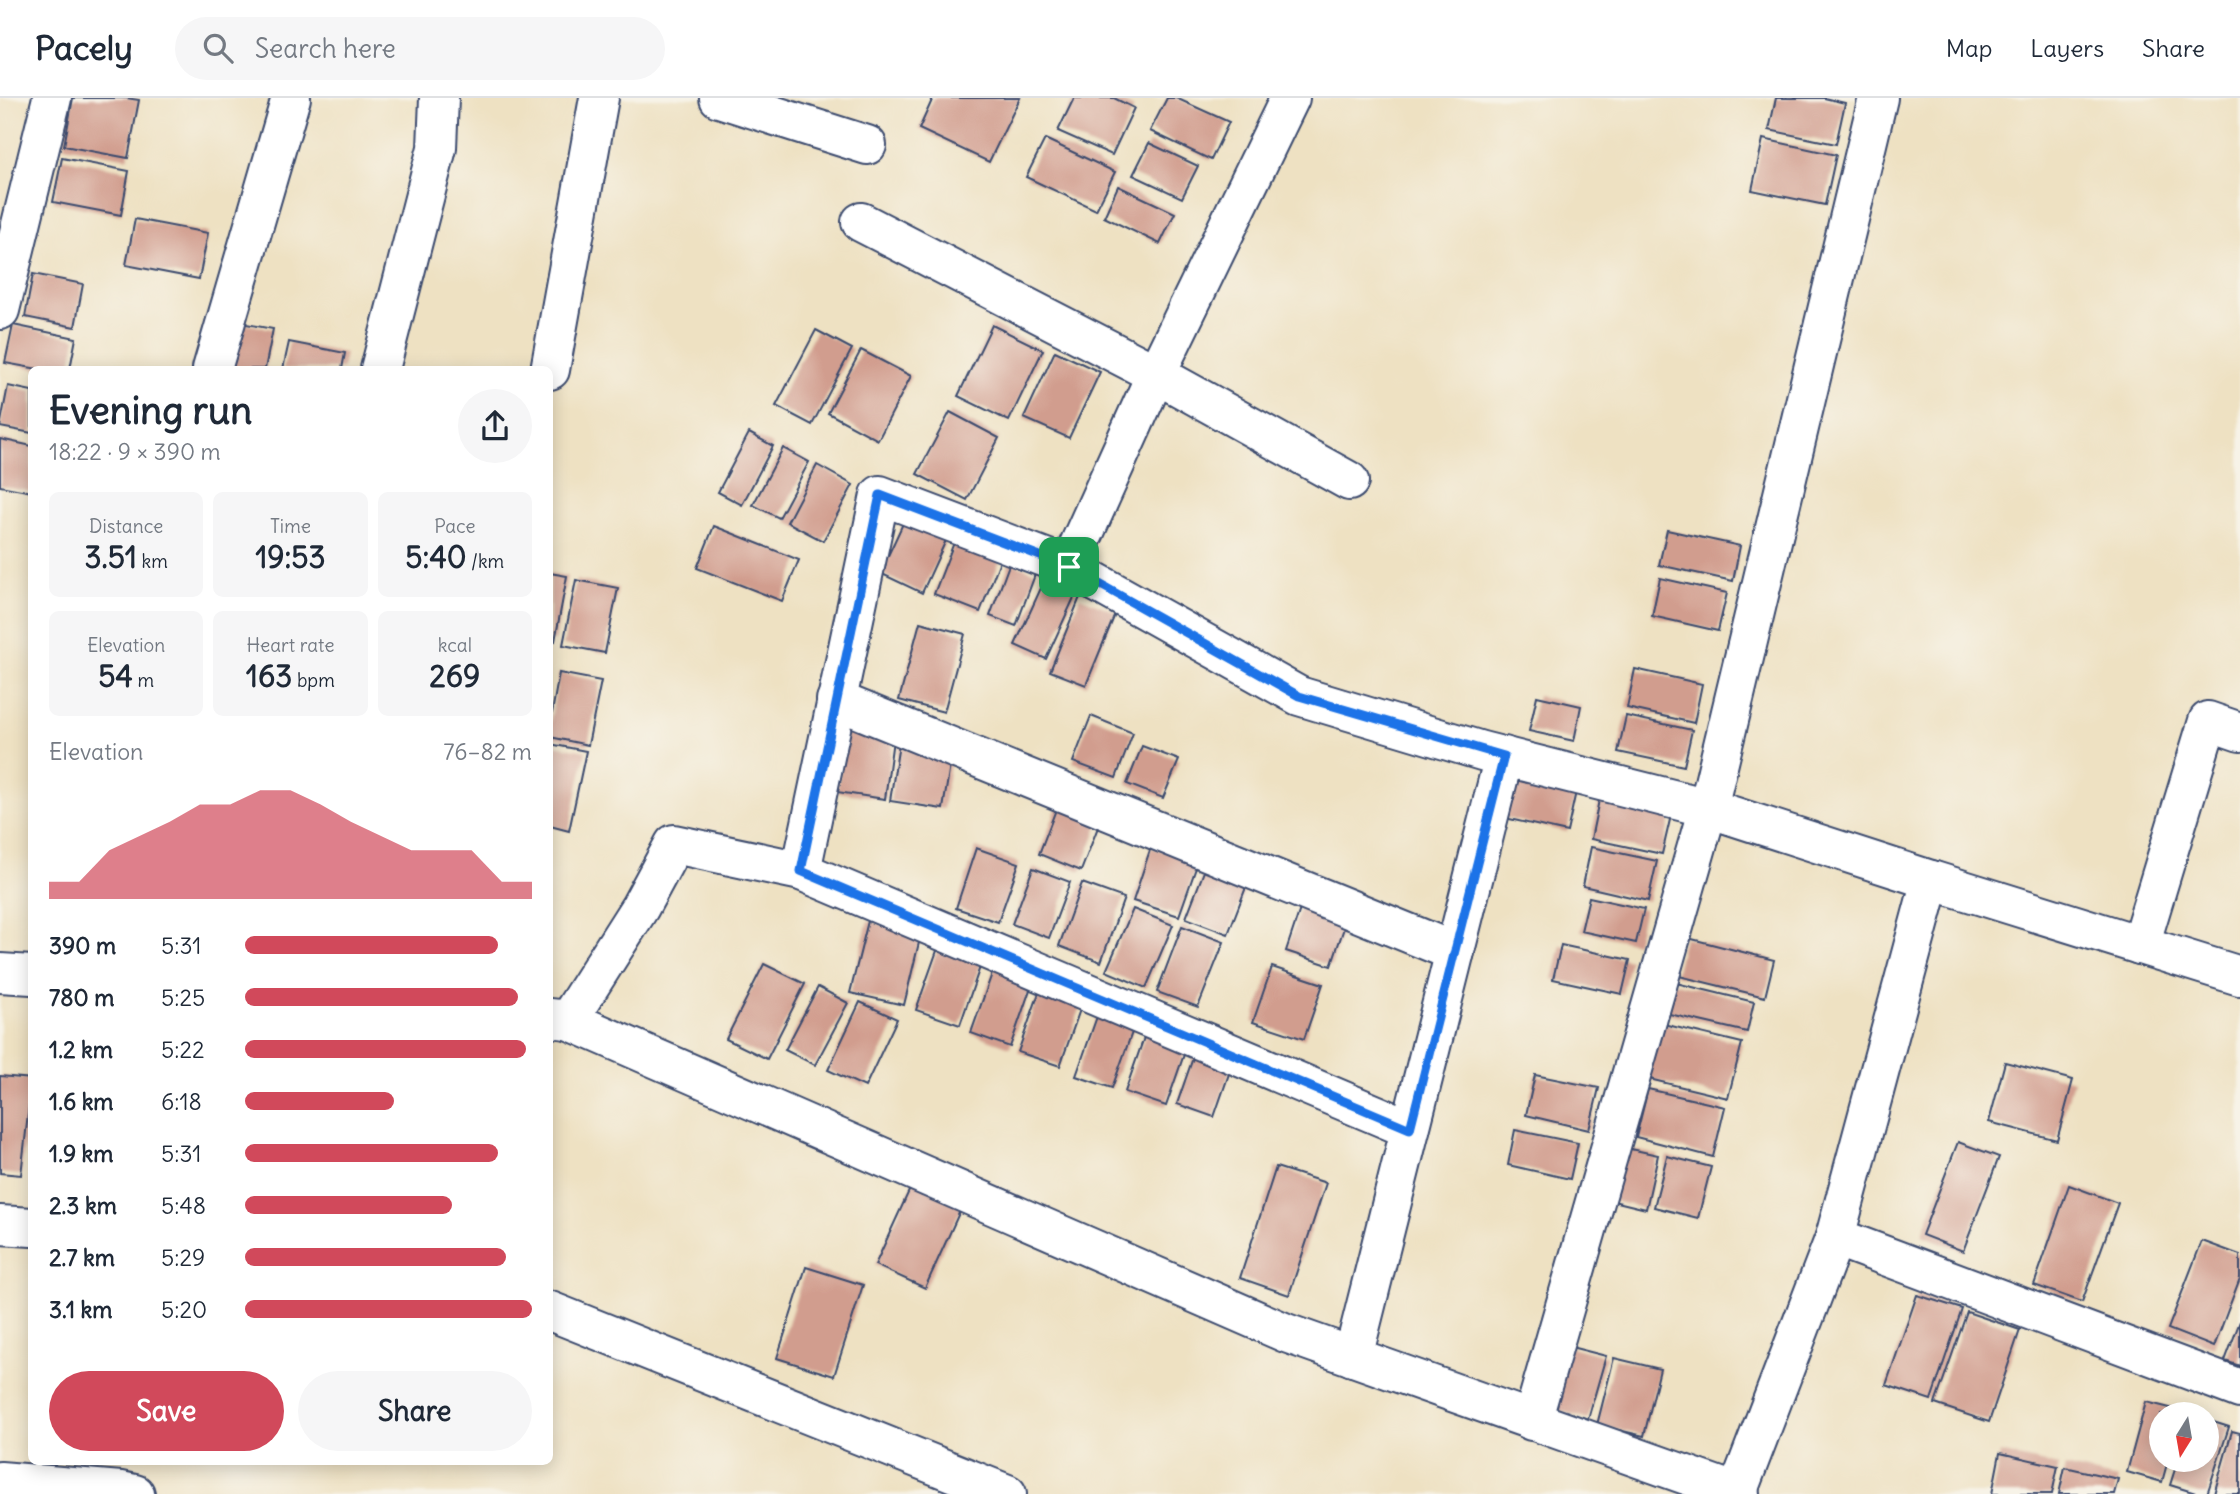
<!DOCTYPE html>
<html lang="en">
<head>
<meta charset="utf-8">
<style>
	:root { --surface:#fff; --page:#f6f6f7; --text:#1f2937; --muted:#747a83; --line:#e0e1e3; --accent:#d1495b }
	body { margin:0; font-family:Delius,sans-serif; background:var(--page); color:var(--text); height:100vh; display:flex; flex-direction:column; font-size:26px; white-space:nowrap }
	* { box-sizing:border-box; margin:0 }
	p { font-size:23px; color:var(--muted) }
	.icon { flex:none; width:38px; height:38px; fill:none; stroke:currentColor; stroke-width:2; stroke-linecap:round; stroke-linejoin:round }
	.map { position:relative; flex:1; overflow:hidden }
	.side { position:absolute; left:28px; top:268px; width:525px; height:1099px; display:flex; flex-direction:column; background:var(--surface); border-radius:10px; box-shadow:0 4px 18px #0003 }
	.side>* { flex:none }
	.needle { width:46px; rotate:191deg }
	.controls { position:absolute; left:2149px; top:1304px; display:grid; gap:14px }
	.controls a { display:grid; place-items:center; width:70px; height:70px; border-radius:50%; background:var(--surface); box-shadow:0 4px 18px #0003; font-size:35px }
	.pin { position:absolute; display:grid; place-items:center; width:60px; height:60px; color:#fff; margin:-30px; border-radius:14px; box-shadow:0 4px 10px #0006 }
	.round { display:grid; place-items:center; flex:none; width:74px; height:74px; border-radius:37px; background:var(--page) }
	.overview { display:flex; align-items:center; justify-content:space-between; height:119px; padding:0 21px }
	h1 { font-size:38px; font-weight:800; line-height:52px }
	.metrics { display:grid; grid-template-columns:repeat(3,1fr); gap:10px; height:119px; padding:7px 21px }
	.metrics div { display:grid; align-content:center; border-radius:10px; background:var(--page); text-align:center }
	.metrics b { font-size:30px; font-weight:800 }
	.metrics small { font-size:19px; font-weight:400 }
	.metrics p { font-size:19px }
	.chart { height:196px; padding:14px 21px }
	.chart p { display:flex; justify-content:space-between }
	.chart svg { width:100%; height:126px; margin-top:7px; fill:var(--accent); opacity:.7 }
	.button { display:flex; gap:14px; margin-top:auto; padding:14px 21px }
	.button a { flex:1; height:80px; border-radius:42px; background:var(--accent); color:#fff; font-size:28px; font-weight:800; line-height:80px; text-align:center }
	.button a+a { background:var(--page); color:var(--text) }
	ul { padding:0 21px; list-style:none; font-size:23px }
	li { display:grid; grid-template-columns:112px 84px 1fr; align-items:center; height:52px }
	li i { height:18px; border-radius:9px; background:var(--accent) }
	header { display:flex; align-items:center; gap:42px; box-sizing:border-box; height:98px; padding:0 35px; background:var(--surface); border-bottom:2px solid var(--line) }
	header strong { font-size:33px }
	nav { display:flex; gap:38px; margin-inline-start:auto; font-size:24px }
	.search { width:490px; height:63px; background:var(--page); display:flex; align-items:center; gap:18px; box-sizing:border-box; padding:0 24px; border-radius:38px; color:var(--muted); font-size:26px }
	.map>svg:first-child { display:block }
	.building { fill:#d19d8e }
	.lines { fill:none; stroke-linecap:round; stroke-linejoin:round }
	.minor-casing { stroke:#3b4a6d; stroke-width:42 }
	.minor { stroke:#fff; stroke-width:38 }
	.route-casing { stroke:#fff; stroke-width:14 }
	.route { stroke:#1a73e8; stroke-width:9 }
</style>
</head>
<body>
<header>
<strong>Pacely</strong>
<div class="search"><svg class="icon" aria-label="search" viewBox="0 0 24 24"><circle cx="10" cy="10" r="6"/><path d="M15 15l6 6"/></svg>Search here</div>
<nav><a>Map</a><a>Layers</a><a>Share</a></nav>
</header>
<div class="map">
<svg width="2240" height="1396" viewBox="0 0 2240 1396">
	<rect width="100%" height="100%" fill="#f7f3e8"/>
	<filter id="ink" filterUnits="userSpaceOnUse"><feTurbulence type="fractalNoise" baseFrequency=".0143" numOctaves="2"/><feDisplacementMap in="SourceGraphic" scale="14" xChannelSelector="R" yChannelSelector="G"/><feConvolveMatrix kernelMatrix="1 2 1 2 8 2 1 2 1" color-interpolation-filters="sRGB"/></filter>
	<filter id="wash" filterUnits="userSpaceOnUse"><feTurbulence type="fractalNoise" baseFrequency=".00686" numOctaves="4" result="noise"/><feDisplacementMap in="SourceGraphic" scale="28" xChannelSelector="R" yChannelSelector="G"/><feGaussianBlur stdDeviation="1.57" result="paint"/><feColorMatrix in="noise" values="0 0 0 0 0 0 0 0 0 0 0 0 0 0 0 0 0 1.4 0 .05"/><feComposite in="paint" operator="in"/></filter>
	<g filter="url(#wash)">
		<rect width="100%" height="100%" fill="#eee1c2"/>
		<g id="blocks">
			<g class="building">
				<polygon points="73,0 126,0 139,2 128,60 64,48"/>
				<polygon points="933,0 1020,0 989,64 919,31"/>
				<polygon points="1074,0 1114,0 1134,10 1112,57 1058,33"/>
				<polygon points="1167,0 1176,0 1229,24 1211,62 1150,33"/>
				<polygon points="1776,0 1824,0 1845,5 1836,46 1769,32"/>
				<polygon points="1045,41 1115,74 1096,112 1026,79"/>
				<polygon points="1763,41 1836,57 1825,107 1752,92"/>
				<polygon points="1149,45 1198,68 1182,100 1133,77"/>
				<polygon points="62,60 129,73 121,117 53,104"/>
				<polygon points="1118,88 1175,115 1160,146 1104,119"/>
				<polygon points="135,121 208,135 199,181 126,167"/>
				<polygon points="33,176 83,186 75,229 25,219"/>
				<polygon points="230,223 273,231 265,271 221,271"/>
				<polygon points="13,227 76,240 70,271 38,271 5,265"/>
				<polygon points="992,227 1043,252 1009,323 958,298"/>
				<polygon points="816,232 852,251 812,327 776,308"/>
				<polygon points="289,244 345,255 342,271 283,271"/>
				<polygon points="861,252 911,278 878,342 828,315"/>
				<polygon points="1055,253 1100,274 1069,340 1024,320"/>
				<polygon points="8,288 32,293 32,335 0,329"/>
				<polygon points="950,314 999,340 967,402 917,376"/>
				<polygon points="749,335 773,348 742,407 718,394"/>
				<polygon points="0,341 32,348 32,394 0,388"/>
				<polygon points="783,350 809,364 779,420 753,407"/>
				<polygon points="817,367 853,387 823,443 787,424"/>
				<polygon points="905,421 947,440 922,495 880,475"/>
				<polygon points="714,428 799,462 782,503 697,470"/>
				<polygon points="1667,432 1740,448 1733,483 1659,467"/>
				<polygon points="955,442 1001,460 980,514 934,496"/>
				<polygon points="1010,464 1036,474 1016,528 990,518"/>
				<polygon points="550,475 567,478 555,543 550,542"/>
				<polygon points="1046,479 1077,493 1046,561 1015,547"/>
				<polygon points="1660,480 1727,495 1718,533 1652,518"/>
				<polygon points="576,482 618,490 605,555 563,547"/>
				<polygon points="1080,499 1116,514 1086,587 1050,573"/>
				<polygon points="920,524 965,536 944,614 899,602"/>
				<polygon points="1635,571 1702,586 1694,625 1627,610"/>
				<polygon points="559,575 601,583 588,647 550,639 550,626"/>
				<polygon points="1537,598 1581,608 1574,643 1529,633"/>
				<polygon points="1091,618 1133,635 1116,680 1073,664"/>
				<polygon points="1626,618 1692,632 1684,668 1618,654"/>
				<polygon points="846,627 894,634 885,701 837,694"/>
				<polygon points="550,646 586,653 569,733 550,728"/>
				<polygon points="899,646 952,655 943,711 890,703"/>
				<polygon points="1142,648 1179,662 1163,700 1127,686"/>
				<polygon points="1508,664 1579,680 1567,734 1496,718"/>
				<polygon points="1600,697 1672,713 1662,756 1591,741"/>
				<polygon points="1060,701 1103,716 1081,773 1039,756"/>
				<polygon points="1151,749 1198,764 1179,818 1133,803"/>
				<polygon points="1591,749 1657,763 1648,803 1583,788"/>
				<polygon points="976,750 1019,765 998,824 956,810"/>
				<polygon points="1206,768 1248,784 1228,836 1186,820"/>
				<polygon points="1033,770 1070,784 1049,840 1012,826"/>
				<polygon points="1082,785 1124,800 1101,864 1059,848"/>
				<polygon points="1589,799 1644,811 1636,845 1581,833"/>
				<polygon points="1303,802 1348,818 1331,868 1286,853"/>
				<polygon points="1133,811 1173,827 1146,890 1106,873"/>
				<polygon points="868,823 921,836 904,907 850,895"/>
				<polygon points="1182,828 1224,844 1198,909 1157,894"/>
				<polygon points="1684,839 1774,862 1765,899 1675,877"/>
				<polygon points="939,847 982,863 960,927 916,912"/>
				<polygon points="1561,847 1630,862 1622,896 1553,881"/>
				<polygon points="764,866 805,886 767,961 726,941"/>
				<polygon points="1272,869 1323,886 1304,941 1253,924"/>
				<polygon points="994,870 1033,883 1010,949 971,935"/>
				<polygon points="1672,884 1754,904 1747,934 1665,915"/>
				<polygon points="818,889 848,905 815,967 785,952"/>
				<polygon points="1041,889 1083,903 1060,968 1018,954"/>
				<polygon points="860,904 897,921 865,989 828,972"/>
				<polygon points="1100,910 1136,923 1112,990 1076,978"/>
				<polygon points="1659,925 1742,945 1728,1000 1645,980"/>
				<polygon points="1148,928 1189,942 1166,1008 1125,994"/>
				<polygon points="1195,954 1232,967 1214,1019 1177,1006"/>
				<polygon points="2005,964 2073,982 2057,1042 1989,1024"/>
				<polygon points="1535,977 1599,990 1589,1032 1526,1017"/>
				<polygon points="0,978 32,981 21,1077 0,1075"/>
				<polygon points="1648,991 1725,1009 1713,1059 1636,1039"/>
				<polygon points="1515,1032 1578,1045 1570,1081 1508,1067"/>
				<polygon points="1958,1044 1999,1059 1963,1153 1922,1137"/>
				<polygon points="1621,1049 1658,1057 1646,1111 1609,1102"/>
				<polygon points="1667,1058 1711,1069 1698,1120 1654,1109"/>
				<polygon points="1276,1069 1326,1085 1289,1197 1240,1180"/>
				<polygon points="914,1082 964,1104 925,1190 875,1167"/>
				<polygon points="2069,1087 2118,1105 2082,1204 2034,1187"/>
				<polygon points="2202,1143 2240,1157 2240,1180 2214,1249 2168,1231"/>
				<polygon points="806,1169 863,1187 834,1278 777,1260"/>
				<polygon points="1917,1197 1962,1211 1931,1302 1886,1287"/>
				<polygon points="1967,1214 2020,1232 1989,1324 1935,1306"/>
				<polygon points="2240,1223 2240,1268 2225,1263"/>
				<polygon points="1567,1248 1606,1258 1588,1321 1550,1310"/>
				<polygon points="1614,1260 1660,1271 1644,1338 1597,1327"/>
				<polygon points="2146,1304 2182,1313 2181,1316 2161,1316 2161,1362 2168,1362 2162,1384 2127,1374"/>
				<polygon points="2207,1322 2229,1329 2207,1396 2199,1396 2170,1387 2178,1362 2207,1362"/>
				<polygon points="2232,1333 2240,1335 2240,1396 2214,1396"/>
				<polygon points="2000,1355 2058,1368 2052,1396 1992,1396"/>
				<polygon points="2065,1369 2118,1381 2114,1396 2059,1396"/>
			</g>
		</g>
	</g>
	<g filter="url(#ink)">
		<use href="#blocks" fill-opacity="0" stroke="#3b4a6d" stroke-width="2"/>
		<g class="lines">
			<defs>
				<g id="minor">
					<polyline points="719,0 867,47"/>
					<polyline points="861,124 1156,276 1349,383"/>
					<polyline points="0,212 52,0"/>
					<polyline points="212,271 291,0"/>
					<polyline points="380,271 437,50 439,0"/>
					<polyline points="550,272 599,0"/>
					<polyline points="1069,469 1299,598 1482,653 1708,710 1878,0"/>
					<polyline points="836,602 1455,854"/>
					<polyline points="801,773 880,397 1069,469 1156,276 1290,0"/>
					<polyline points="1931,782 2240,878"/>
					<polyline points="2140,847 2208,623 2240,634"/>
					<polyline points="0,875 32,877"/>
					<polyline points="550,920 568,922 640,809 674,746 801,773 1410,1031"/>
					<polyline points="568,922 1286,1235 1740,1396"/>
					<polyline points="0,1127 32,1129"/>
					<polyline points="550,1213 1007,1396"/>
					<polyline points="1353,1259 1504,658"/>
					<polyline points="1532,1323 1708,710 1931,782 1835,1139 2240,1291"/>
					<polyline points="0,1383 121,1393 135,1396"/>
					<polyline points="1737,1395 1835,1139"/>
				</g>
			</defs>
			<use href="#minor" class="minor-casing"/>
			<use href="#minor" class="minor"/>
		</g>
	</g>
	<g class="lines" filter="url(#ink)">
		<defs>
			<polygon id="route" points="880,397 1069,469 1299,598 1504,658 1410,1031 801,773"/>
		</defs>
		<use href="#route" class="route-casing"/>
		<use href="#route" class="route"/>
	</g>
</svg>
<div class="controls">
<a><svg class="needle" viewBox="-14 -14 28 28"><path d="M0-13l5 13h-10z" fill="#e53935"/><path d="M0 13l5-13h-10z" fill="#747a83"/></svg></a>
</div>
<div class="pin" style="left:1069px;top:469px;background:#1e9e55"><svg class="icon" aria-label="arrive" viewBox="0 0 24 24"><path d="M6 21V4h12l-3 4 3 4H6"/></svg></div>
<section class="side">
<div class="overview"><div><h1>Evening run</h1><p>18:22 · 9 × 390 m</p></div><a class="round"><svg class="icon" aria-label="share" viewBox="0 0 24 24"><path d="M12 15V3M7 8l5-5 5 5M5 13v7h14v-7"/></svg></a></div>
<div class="metrics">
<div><p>Distance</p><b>3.51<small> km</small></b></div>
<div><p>Time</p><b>19:53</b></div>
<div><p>Pace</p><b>5:40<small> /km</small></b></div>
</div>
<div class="metrics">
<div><p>Elevation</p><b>54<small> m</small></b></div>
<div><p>Heart rate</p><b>163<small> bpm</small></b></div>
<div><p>kcal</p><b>269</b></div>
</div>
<div class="chart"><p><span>Elevation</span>76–82 m</p>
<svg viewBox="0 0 160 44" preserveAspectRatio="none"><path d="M0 44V38L10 38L20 27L30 22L40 17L50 11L60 11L70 6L80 6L90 11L100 17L110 22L120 27L130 27L140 27L150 38L160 38V44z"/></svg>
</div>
<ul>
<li><b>390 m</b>5:31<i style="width:88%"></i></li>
<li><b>780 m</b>5:25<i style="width:95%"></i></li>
<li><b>1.2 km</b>5:22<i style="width:98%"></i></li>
<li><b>1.6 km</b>6:18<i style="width:52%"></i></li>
<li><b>1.9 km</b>5:31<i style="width:88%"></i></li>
<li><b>2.3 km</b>5:48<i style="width:72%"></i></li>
<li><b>2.7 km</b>5:29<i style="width:91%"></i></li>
<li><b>3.1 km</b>5:20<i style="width:100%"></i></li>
</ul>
<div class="button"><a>Save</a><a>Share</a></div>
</section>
</div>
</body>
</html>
